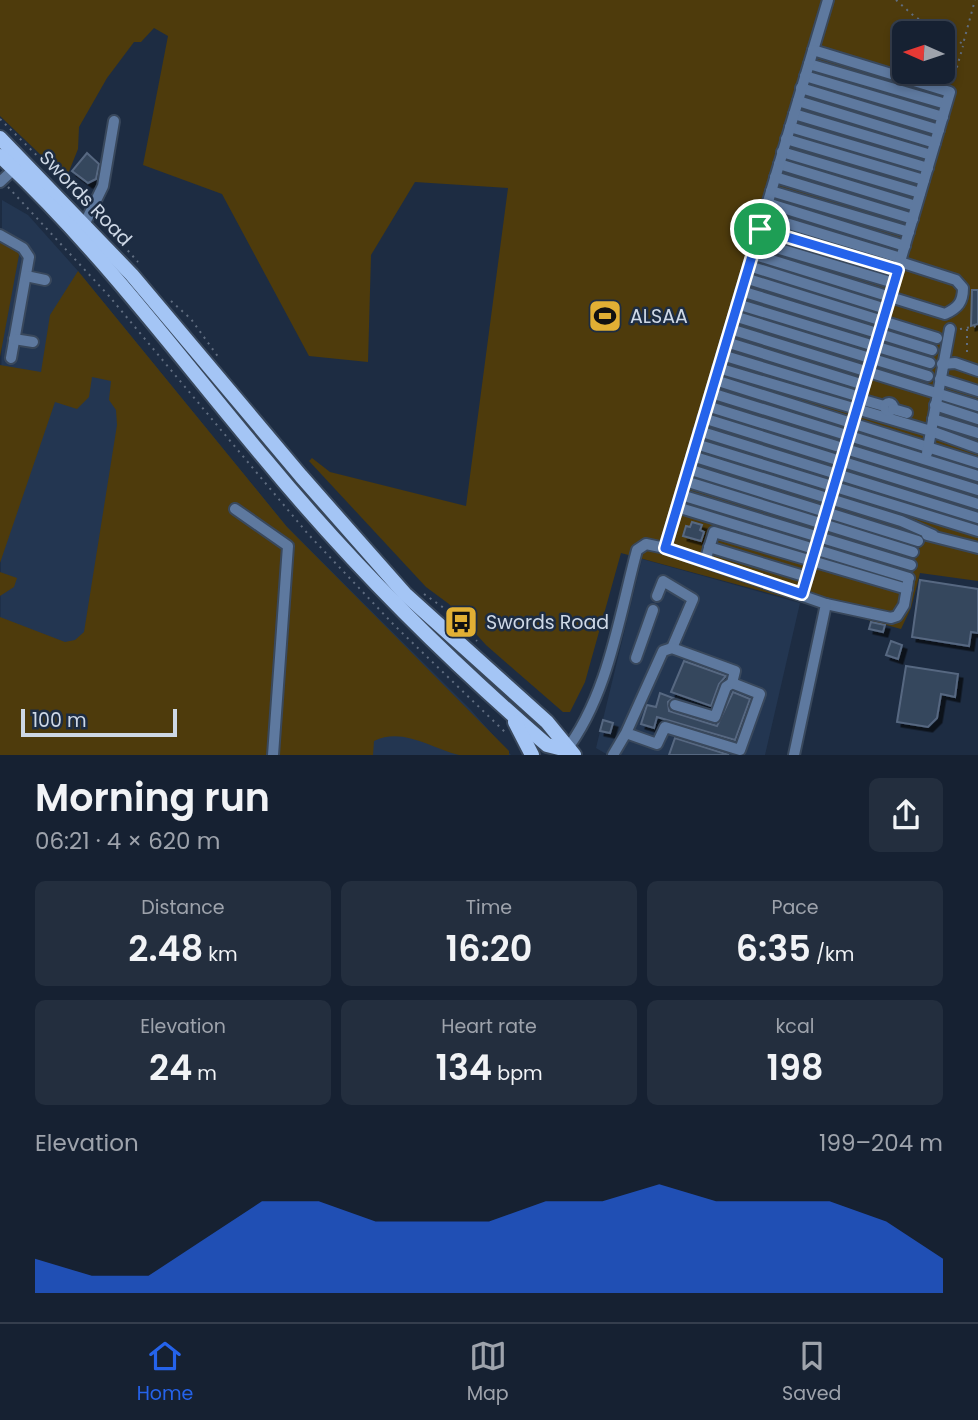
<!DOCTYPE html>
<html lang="en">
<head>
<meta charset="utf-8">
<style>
	:root { --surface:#162132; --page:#232e3e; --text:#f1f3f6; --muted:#9ea3ac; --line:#353e4d; --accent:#2563eb }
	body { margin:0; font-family:Poppins,sans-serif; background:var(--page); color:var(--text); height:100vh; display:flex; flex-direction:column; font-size:26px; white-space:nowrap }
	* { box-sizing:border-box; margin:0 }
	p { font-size:23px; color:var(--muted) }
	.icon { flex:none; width:38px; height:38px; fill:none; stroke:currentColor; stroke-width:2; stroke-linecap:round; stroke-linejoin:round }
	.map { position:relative; height:755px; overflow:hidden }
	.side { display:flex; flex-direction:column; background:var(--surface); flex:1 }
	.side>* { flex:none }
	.needle { width:46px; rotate:273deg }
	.fabs { position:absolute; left:892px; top:21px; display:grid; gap:14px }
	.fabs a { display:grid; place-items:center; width:63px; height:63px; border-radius:10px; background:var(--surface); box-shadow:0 4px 10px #0003,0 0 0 2px var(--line); font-size:35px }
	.scale { position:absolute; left:21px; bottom:18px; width:156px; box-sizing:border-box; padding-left:7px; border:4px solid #ced8e6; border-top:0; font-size:19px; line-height:24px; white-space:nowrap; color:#ced8e6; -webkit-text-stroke:5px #1d2c42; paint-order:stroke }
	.pin { position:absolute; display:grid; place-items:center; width:60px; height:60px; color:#fff; margin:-30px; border:4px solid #fff; border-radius:50%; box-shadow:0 2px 7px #0007 }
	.round { display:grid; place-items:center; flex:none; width:74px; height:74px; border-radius:10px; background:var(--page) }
	.headline { display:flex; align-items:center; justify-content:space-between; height:119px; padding:0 35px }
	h1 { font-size:38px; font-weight:600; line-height:52px }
	.stats { display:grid; grid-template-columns:repeat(3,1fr); gap:10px; height:119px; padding:7px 35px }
	.stats div { display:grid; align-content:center; border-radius:10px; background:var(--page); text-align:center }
	.stats b { font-size:35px; font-weight:600 }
	.stats small { font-size:19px; font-weight:400 }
	.stats p { font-size:19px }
	.chart { height:196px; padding:14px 35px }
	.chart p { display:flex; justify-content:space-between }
	.chart svg { width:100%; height:126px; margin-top:7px; fill:var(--accent); opacity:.7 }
	.menu { display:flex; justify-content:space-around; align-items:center; height:98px; border-top:2px solid var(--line); background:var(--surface); font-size:19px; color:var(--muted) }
	.menu a { display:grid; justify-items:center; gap:4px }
	.menu .on { color:var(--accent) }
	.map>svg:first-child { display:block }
	.built { fill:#233651 }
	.green { fill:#4e3b0c; fill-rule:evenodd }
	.building { fill:#36465d; stroke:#576881; stroke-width:2; filter:url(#shadow) }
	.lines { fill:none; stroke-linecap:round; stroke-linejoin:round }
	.minor-casing { stroke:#39485c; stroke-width:14 }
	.major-casing { stroke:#39485c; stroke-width:18 }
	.path { stroke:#606d80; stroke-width:2; stroke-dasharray:2 5; stroke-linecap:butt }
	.minor { stroke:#5e799f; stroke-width:10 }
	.major { stroke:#a4c5f5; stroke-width:14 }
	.route-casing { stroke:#fff; stroke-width:14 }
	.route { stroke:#2563eb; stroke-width:9 }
	.labels { text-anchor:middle; stroke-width:5; stroke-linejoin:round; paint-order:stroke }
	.street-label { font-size:19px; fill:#ced8e6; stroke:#1d2c42 }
	.poi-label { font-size:19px; fill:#ced8e6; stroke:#1d2c42; text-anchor:start }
</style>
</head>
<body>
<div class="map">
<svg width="978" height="755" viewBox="0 0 978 755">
	<defs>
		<filter id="shadow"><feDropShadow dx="4.5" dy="4.5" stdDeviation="0" flood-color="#0009"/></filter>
	</defs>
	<rect width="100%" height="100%" fill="#1d2c42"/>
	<g class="built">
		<polygon points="2,200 28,215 78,271 287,527 470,709 511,755 0,755"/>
		<polygon points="642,559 800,603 765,755 608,755 596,748"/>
	</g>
	<g class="green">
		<path d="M0 0H978V581L920 573 911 608 901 629 621 553 585 682 570 712H563L486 645 449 604 426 587 309 461 312 458 330 472 466 506 508 188 415 182 371 255 368 362 309 356 222 194 143 165 168 36 154 28 141 42H134L107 78 79 127 78 149 66 179 0 116ZM905 33H943V72H905Z"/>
		<polygon points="0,239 18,251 19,255 0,357"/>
		<path d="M78 271 287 527 509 751V755C493 755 474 755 459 755 430 748 403 727 374 741L373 755H0V617L65 642 75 640 84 632 117 425 116 410 109 400 111 381 92 377 89 397 77 409 55 402 0 563V365L41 372 50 315Z"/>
		<polygon points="0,572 17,578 14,587 0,596"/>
	</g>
	<g class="building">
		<polygon points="87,153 99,164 96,179 88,183 72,171"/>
		<polygon points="972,290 978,290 978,324 971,326"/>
		<polygon points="692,522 702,525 700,530 704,532 701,541 683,536 686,526 690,527"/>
		<polygon points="920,580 978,589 978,633 971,632 969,646 912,637"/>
		<polygon points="871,622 885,625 883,632 869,629"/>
		<polygon points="891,641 902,645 898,659 886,655"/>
		<polygon points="684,661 726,676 719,684 711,706 671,692"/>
		<polygon points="906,666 958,674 955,697 941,694 937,718 928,727 897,722"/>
		<polygon points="733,692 750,699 735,740 657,717 654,728 641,724 647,705 656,707 660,693 673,698 668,702 669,711 717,726"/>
		<polygon points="603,720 613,723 610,733 600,731"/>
		<polygon points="675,738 729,755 669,755"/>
	</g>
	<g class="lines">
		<defs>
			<g id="minor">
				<polyline points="809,64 946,104"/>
				<polyline points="805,76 943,117"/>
				<polyline points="801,88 939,130"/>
				<polyline points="798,101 935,143"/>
				<polyline points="794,114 931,155"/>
				<polyline points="790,127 928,168"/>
				<polyline points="786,139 924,180"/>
				<polyline points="782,152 920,193"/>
				<polyline points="779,164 916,206"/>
				<polyline points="775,177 913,219"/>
				<polyline points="0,182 14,169"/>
				<polyline points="771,191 909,232"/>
				<polyline points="767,203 905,246"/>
				<polyline points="763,216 901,258"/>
				<polyline points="85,223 103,186 114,121"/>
				<polyline points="760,229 898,270"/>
				<polyline points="0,235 23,248 29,257 11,358"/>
				<polyline points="756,242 894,283"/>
				<path d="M752 254 945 314C958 308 963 302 963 288L956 280 900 262"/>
				<polyline points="749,266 886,309"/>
				<polyline points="26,276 45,280"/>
				<polyline points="745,278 937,338"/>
				<polyline points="741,291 932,350"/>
				<polyline points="737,304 930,363"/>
				<polyline points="734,316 928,376"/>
				<polyline points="730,329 978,406"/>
				<polyline points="14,339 33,342"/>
				<polyline points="726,342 864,385"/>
				<polyline points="722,355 860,397"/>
				<polyline points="942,364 955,363 978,371"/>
				<polyline points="718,368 931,431 978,448"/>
				<polyline points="940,379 978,391"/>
				<polyline points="715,380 978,463"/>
				<polyline points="711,393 978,476"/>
				<polyline points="860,399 884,406"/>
				<circle cx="889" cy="407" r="4"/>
				<polyline points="935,405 978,419"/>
				<polyline points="707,406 978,490"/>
				<polyline points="893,409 907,413"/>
				<polyline points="703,418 978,504"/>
				<polyline points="933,419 978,433"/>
				<polyline points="699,431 978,518"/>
				<polyline points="696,444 978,531"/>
				<polyline points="927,453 950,329"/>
				<polyline points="692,456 901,521 933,535"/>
				<polyline points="688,469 918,541"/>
				<polyline points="685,481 913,552"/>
				<polyline points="681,495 911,565"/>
				<polyline points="677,507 909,578"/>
				<polyline points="235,509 288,546 273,755"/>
				<polyline points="927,535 978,548"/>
				<polyline points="709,547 807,577"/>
				<polyline points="665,548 828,0"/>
				<polyline points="705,561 714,532 907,589"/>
				<polyline points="802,594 950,92 813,50"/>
				<polyline points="657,596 663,581 693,599 672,648"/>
				<polyline points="826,604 891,618 897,616 904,605 908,582"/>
				<polyline points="636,658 653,610"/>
				<polyline points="675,705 715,717 726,687 732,683"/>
				<path d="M564 753C608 697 619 617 637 550L646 544 665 548 826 604 794 755"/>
				<polyline points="613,755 626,733 663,651 672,648 735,671 732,683 760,694 740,750 665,727 657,744 626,733"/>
			</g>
			<g id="major">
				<polyline points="0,138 132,275 301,476 405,594 547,722 574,755"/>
				<path d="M0 156C99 248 179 357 265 459 350 562 446 658 547 745L567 750"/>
				<polyline points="515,722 532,755"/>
			</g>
		</defs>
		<use href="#minor" class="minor-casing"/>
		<use href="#major" class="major-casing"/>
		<g class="path">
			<polyline points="896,0 915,17 963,44 975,0"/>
			<polyline points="953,81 963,46"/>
			<polyline points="0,119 84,202"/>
			<polyline points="8,187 109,296 308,534 394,625 506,733"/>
			<polyline points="100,219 138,262"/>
			<polyline points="171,301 191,319 219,358"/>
			<polyline points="960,329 978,326"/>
			<polyline points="967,329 967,357"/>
			<polyline points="424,594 451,613 477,641"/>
		</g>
		<use href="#minor" class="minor"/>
		<use href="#major" class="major"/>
	</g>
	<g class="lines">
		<defs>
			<polygon id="route" points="760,229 898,270 802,594 665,548"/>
		</defs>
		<use href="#route" class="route-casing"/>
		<use href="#route" class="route"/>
	</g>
	<defs>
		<symbol id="stadium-square" viewBox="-11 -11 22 22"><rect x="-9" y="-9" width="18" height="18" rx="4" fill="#e1af34" stroke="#1d2c42"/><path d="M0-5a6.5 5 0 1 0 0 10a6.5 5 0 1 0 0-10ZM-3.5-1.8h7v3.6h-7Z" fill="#111"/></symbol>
		<symbol id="bus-square" viewBox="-11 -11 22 22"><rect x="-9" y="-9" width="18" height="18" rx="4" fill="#e1af34" stroke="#1d2c42"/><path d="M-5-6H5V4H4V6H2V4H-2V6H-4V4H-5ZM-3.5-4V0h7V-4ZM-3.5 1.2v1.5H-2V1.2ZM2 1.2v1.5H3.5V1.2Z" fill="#111"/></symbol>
	</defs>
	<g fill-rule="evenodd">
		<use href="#stadium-square" x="586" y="297" width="38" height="38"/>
		<use href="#bus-square" x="442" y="603" width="38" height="38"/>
	</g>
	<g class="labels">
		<g class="street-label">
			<text transform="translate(86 198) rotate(46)" y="7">Swords Road</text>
		</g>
		<g class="poi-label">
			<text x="630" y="323">ALSAA</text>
			<text x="486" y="629">Swords Road</text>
		</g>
	</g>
</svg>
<div class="fabs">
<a><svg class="needle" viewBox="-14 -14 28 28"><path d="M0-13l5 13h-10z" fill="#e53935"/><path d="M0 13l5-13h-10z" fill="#9ea3ac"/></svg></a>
</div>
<div class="scale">100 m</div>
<div class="pin" style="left:760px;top:229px;background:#1e9e55"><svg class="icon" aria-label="arrive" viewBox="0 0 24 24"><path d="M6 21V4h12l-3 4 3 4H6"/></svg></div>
</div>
<section class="side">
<div class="headline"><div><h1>Morning run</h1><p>06:21 · 4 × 620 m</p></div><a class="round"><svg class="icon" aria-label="share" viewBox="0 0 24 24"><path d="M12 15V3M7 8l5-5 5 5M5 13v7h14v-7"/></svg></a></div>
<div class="stats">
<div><p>Distance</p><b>2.48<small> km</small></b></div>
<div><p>Time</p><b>16:20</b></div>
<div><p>Pace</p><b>6:35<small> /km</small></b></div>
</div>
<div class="stats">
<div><p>Elevation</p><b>24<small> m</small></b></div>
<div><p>Heart rate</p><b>134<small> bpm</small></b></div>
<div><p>kcal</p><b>198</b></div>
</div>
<div class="chart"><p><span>Elevation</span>199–204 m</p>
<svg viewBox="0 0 160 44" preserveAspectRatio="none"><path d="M0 44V32L10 38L20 38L30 25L40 12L50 12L60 19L70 19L80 19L90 12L100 12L110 6L120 12L130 12L140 12L150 19L160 32V44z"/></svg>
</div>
</section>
<nav class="menu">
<a class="on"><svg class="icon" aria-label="home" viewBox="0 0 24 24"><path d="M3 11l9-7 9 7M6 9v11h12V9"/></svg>Home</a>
<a><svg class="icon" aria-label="map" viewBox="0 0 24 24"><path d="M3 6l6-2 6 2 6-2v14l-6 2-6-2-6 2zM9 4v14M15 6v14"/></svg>Map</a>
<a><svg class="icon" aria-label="saved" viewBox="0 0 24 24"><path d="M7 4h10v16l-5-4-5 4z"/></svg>Saved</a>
</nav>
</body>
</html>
